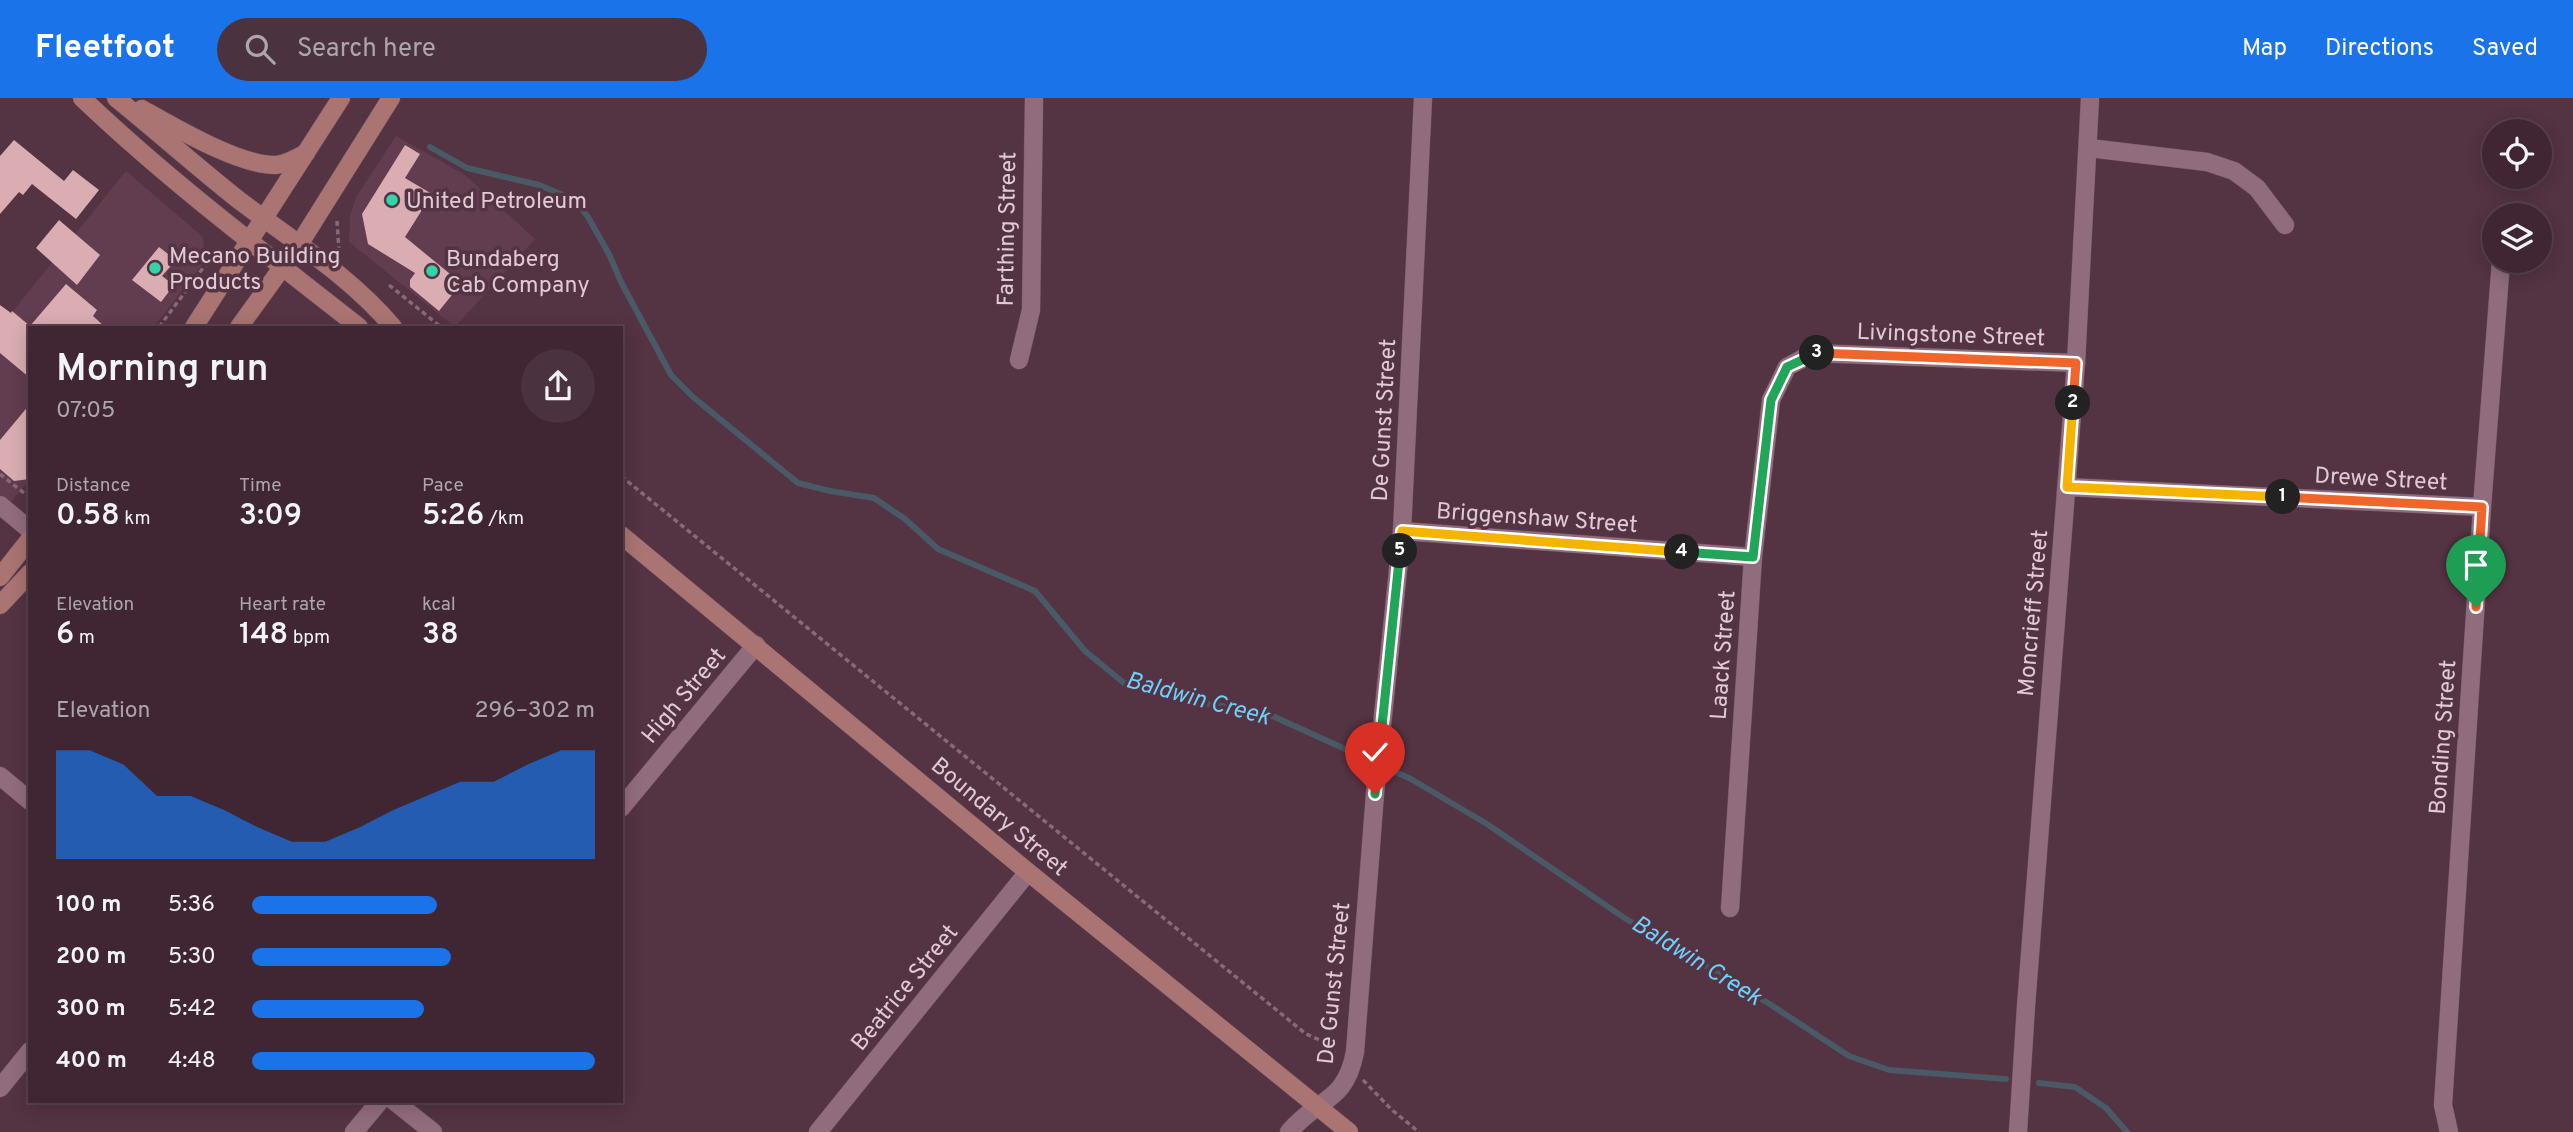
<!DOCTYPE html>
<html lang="en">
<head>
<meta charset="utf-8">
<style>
	:root { --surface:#3f2632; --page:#4a323e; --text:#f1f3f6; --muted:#ada5ac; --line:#58434d; --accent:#1a73e8 }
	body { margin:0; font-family:Overpass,sans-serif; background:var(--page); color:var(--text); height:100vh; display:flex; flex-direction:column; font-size:26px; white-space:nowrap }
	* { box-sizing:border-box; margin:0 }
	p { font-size:23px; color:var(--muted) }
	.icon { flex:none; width:38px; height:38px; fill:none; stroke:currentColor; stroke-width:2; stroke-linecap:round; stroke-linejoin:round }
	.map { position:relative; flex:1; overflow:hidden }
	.panel { position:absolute; left:28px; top:228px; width:595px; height:777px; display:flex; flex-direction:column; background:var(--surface); border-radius:0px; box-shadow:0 4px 18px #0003,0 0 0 2px var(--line) }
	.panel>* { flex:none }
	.tools { position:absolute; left:2482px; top:21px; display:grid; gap:14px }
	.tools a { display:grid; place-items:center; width:70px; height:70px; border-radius:50%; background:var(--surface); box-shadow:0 4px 18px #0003,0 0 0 2px var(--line); font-size:35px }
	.pin { position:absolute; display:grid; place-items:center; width:60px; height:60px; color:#fff; margin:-72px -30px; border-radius:50% 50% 50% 0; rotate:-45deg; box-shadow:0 0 7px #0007 }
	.pin .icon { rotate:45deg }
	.km { position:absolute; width:35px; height:35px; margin:-18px; border-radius:50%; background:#222; color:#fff; font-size:19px; line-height:35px; text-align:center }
	.round { display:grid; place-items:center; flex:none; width:74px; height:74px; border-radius:37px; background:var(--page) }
	.summary { display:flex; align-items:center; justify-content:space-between; height:119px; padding:0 28px }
	h1 { font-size:38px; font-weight:600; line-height:52px }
	.stats { display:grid; grid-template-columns:repeat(3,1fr); gap:10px; height:119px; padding:7px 28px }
	.stats div { display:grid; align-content:center }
	.stats b { font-size:30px; font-weight:600 }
	.stats small { font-size:19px; font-weight:400 }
	.stats p { font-size:19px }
	.chart { height:196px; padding:14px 28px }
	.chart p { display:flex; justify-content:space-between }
	.chart svg { width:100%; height:126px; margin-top:7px; fill:var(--accent); opacity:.7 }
	ul { padding:0 28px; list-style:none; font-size:23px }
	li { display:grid; grid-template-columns:112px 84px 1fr; align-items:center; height:52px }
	li i { height:18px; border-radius:9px; background:var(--accent) }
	header { display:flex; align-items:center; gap:42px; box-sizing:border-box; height:98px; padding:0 35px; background:var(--accent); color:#fff }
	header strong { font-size:33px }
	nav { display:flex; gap:38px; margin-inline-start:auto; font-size:24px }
	.search { width:490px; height:63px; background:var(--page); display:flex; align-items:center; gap:18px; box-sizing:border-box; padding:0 24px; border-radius:38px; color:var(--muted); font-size:26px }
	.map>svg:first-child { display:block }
	.built { fill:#623c4f }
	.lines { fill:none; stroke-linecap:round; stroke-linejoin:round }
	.stream { stroke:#495965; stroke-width:6 }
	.building { fill:#d9adb2 }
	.street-casing { stroke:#6e5360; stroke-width:19 }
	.secondary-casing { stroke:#6e5360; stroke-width:19 }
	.path { stroke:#876a78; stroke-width:3.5; stroke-dasharray:5 3.5; stroke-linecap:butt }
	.street { stroke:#916c7d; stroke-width:18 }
	.secondary { stroke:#a97471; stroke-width:18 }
	.split-1-casing { stroke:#fff; stroke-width:14 }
	.split-2-casing { stroke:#fff; stroke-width:14 }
	.split-3-casing { stroke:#fff; stroke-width:14 }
	.split-4-casing { stroke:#fff; stroke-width:14 }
	.split-5-casing { stroke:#fff; stroke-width:14 }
	.split-6-casing { stroke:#fff; stroke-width:14 }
	.split-1 { stroke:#f0652b; stroke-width:9 }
	.split-2 { stroke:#f5b400; stroke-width:9 }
	.split-3 { stroke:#f0652b; stroke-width:9 }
	.split-4 { stroke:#22a559; stroke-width:9 }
	.split-5 { stroke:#f5b400; stroke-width:9 }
	.split-6 { stroke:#22a559; stroke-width:9 }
	.poi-dot { fill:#33d4a8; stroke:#543343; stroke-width:2.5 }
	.labels { text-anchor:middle; stroke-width:7; stroke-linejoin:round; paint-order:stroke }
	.poi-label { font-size:23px; fill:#e0cbd4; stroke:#543343; text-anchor:start }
	.street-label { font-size:23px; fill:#e0cbd4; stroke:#543343 }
	.water-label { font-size:24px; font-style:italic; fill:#6dcffa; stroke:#543343 }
</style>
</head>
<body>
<header>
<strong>Fleetfoot</strong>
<div class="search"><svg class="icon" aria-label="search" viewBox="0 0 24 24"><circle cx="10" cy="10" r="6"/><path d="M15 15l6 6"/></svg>Search here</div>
<nav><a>Map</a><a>Directions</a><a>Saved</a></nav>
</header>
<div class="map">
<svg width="2573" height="1034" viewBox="0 0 2573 1034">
	<rect width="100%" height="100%" fill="#543343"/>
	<g class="built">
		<polygon points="396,38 465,77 535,141 455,229 349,144 350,118 356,99"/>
		<polygon points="126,73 203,139 205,163 154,229 30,229 30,381 0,417 0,229"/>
	</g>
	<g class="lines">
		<g class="stream">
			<polyline points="430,49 467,70 539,87 575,102 588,119 610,158 621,184 671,277 693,299 798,385 830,393 874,400 905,421 938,451 1035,493 1085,553 1124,585 1187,602 1268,616 1411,681 1487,726 1623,819 1768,905 1849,958 1889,972 2006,981"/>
			<polyline points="2039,985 2075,989 2106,1010 2127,1034"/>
		</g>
	</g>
	<g class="building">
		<polygon points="14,42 64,83 73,72 99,92 76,121 32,86 23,97 19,94 0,116 0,58"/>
		<polygon points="405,47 420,56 405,80 432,96 405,139 455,180 454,182 460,187 439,213 410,189 410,182 415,175 368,146 362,116"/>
		<polygon points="59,122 100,157 77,187 36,150"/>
		<polygon points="159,149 176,162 162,178 174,187 161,204 132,182"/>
		<polygon points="66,186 97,212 93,218 105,229 30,229 30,280 0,255 0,207 11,215 12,213 30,228"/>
		<polygon points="30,306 30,381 14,383 0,371 0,342"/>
	</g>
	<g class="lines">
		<defs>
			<g id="street">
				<polyline points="2089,50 2207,64 2234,73 2257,90 2285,127"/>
				<polyline points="1019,262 1031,212 1034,0"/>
				<polyline points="2067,389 2482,409"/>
				<polyline points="0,407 30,432"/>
				<polyline points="1402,433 1753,459"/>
				<polyline points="0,678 30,703"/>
				<polyline points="621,710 756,547"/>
				<polyline points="1730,810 1753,459 1771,302 1787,269 1813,255 2076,265"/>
				<polyline points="0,990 30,953"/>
				<polyline points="394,1003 433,1034"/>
				<polyline points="354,1034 380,1003"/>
				<polyline points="818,1034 1028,774"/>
				<path d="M1289 1034C1318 999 1345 1006 1355 954L1375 696 1402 433 1423 0"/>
				<polyline points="2018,1034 2026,908 2076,265 2090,0"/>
				<polyline points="2449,1034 2443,1007 2482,409 2501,163"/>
			</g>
			<g id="secondary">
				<path d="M82 0C169 83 265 155 359 229"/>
				<path d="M116 0C158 34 198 70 240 103 293 143 350 178 393 229"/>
				<path d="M142 11C174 29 240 68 276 67 287 66 297 60 306 55"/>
				<polyline points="194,229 341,0"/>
				<polyline points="239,229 300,145 391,0"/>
				<polyline points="621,437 1028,774 1349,1034"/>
				<polyline points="0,479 30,441"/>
				<polyline points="0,507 30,475"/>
			</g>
		</defs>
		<use href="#street" class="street-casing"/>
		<use href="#secondary" class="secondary-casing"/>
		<g class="path">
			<polyline points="337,123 339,153"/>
			<polyline points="389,187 441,229"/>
			<polyline points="159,229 212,158"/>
			<polyline points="0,376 24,395"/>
			<polyline points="621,378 1306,936 1322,943 1335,955"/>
			<polyline points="1363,982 1392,1012 1419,1034"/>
		</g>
		<use href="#street" class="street"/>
		<use href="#secondary" class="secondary"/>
	</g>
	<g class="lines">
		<defs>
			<polyline id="split-1" points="2283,399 2482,409 2476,509"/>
			<polyline id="split-2" points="2073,305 2067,389 2283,399"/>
			<polyline id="split-3" points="1817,255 2076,265 2073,305"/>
			<polyline id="split-4" points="1682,454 1753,459 1771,302 1787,269 1817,255"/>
			<polyline id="split-5" points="1400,453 1402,433 1682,454"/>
			<polyline id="split-6" points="1375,696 1400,453"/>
		</defs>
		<use href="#split-1" class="split-1-casing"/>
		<use href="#split-2" class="split-2-casing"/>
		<use href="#split-3" class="split-3-casing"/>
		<use href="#split-4" class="split-4-casing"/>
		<use href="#split-5" class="split-5-casing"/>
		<use href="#split-6" class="split-6-casing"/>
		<use href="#split-1" class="split-1"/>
		<use href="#split-2" class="split-2"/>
		<use href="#split-3" class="split-3"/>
		<use href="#split-4" class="split-4"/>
		<use href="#split-5" class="split-5"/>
		<use href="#split-6" class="split-6"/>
	</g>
	<g class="poi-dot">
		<circle cx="392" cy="102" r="7"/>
		<circle cx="155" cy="170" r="7"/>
		<circle cx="432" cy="173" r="7"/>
	</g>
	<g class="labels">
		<g class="poi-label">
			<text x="406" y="110">United Petroleum</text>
			<text x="169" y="165">Mecano Building<tspan x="169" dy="26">Products</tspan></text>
			<text x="446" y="168">Bundaberg<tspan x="446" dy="26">Cab Company</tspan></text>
		</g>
		<g class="street-label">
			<text transform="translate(1006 131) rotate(-89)" y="8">Farthing Street</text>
			<text transform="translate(1951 236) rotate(2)" y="8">Livingstone Street</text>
			<text transform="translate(1383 322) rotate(-87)" y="8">De Gunst Street</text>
			<text transform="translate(2381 380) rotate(3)" y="8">Drewe Street</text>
			<text transform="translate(1537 419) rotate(4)" y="8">Briggenshaw Street</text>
			<text transform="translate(2032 515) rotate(-85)" y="8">Moncrieff Street</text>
			<text transform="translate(1722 557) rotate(-86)" y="8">Laack Street</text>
			<text transform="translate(683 597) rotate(-50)" y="8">High Street</text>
			<text transform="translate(2442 639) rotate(-86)" y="8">Bonding Street</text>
			<text transform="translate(1000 718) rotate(40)" y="8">Boundary Street</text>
			<text transform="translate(1333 885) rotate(-84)" y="8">De Gunst Street</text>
			<text transform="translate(904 889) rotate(-51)" y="8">Beatrice Street</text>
		</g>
		<g class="water-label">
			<text transform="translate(1198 600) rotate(15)" y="8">Baldwin Creek</text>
			<text transform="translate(1697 862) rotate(32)" y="8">Baldwin Creek</text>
		</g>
	</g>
</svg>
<div class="tools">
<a><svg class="icon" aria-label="locate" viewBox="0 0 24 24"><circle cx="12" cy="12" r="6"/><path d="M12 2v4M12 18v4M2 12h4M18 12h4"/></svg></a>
<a><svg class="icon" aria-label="layers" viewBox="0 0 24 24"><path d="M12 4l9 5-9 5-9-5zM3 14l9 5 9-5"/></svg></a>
</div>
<div class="pin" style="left:2476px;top:509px;background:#1e9e55"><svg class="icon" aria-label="arrive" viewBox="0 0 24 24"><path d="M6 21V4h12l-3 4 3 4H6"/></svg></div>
<div class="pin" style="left:1375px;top:696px;background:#d93025"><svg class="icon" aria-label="check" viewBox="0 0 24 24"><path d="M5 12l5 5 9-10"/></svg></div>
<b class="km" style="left:2283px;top:399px">1</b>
<b class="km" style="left:2073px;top:305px">2</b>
<b class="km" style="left:1817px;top:255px">3</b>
<b class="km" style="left:1682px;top:454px">4</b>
<b class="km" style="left:1400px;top:453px">5</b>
<section class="panel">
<div class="summary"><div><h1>Morning run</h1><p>07:05</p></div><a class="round"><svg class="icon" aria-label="share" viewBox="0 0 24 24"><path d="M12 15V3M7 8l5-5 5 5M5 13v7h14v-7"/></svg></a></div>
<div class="stats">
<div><p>Distance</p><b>0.58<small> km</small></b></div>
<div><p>Time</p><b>3:09</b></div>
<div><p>Pace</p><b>5:26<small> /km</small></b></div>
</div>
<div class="stats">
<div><p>Elevation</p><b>6<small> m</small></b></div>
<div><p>Heart rate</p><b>148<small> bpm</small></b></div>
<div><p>kcal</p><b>38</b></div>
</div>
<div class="chart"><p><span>Elevation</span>296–302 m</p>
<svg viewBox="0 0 160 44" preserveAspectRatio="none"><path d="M0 44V6L10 6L20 11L30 22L40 22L50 27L60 33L70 38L80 38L90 33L100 27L110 22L120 17L130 17L140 11L150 6L160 6V44z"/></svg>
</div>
<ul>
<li><b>100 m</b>5:36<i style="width:54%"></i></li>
<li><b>200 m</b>5:30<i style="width:58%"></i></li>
<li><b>300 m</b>5:42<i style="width:50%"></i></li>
<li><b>400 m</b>4:48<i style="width:100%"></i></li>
</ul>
</section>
</div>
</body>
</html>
